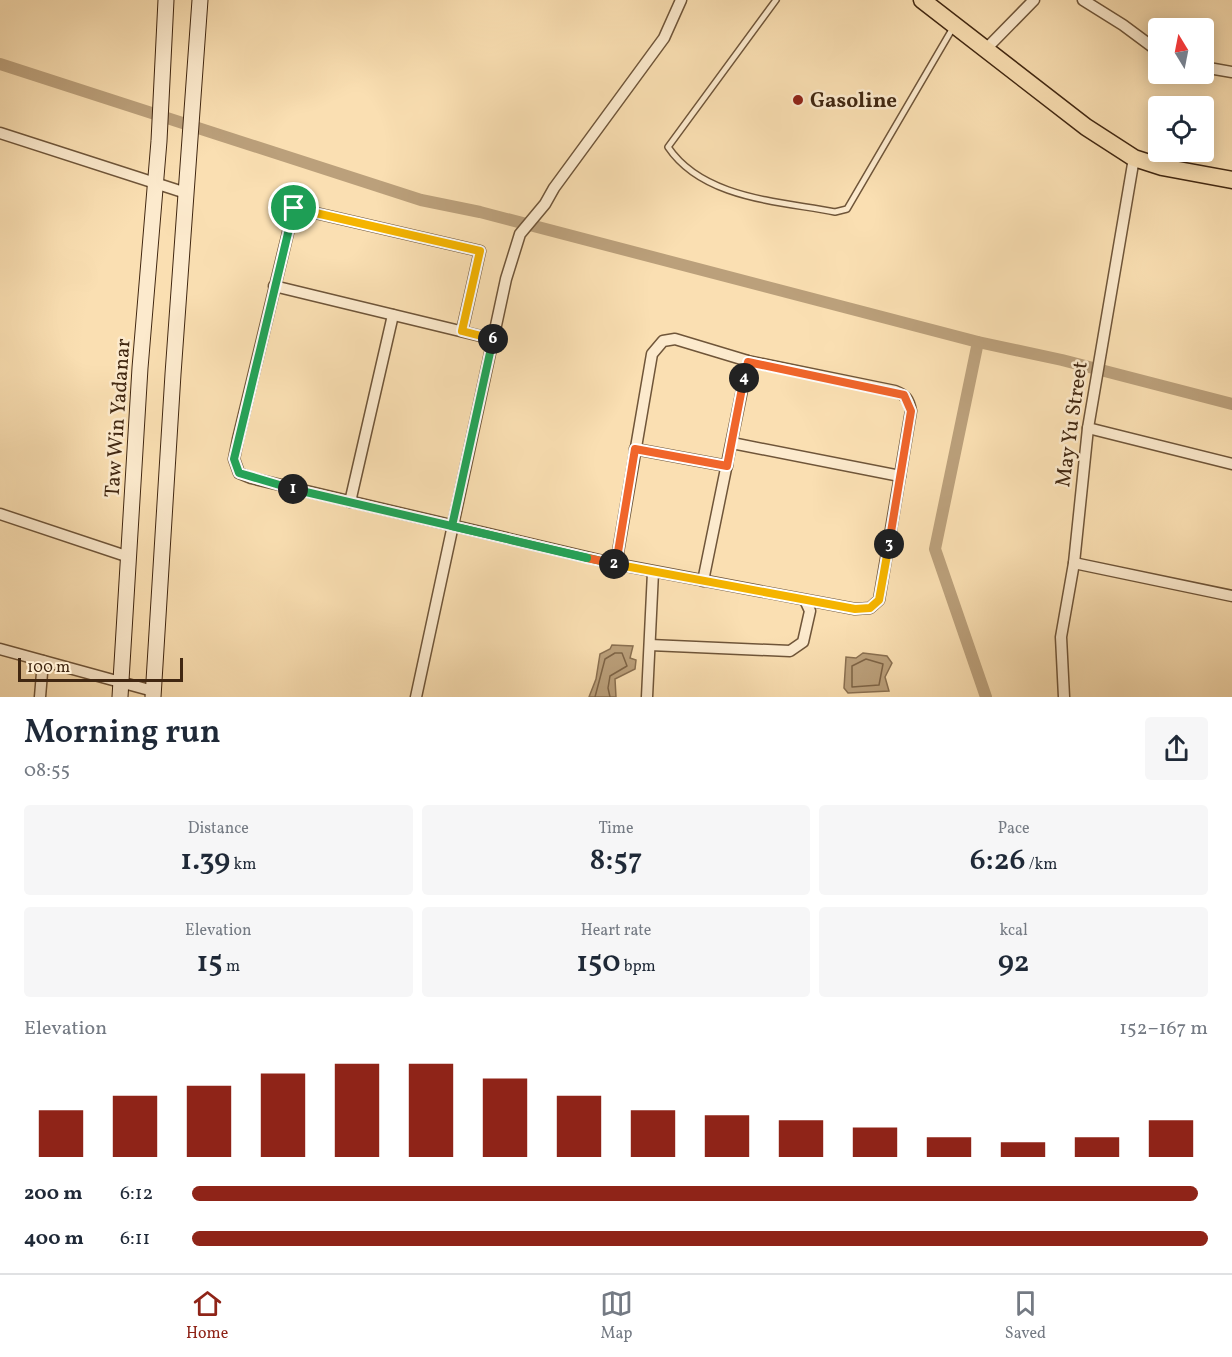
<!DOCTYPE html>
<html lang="en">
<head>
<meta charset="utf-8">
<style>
	:root { --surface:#fff; --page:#f6f6f7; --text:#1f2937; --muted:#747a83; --line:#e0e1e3; --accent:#8f2418 }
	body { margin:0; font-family:Vollkorn,serif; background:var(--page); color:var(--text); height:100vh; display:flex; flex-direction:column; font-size:22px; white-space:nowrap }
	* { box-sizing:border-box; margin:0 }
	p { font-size:20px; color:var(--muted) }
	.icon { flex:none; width:33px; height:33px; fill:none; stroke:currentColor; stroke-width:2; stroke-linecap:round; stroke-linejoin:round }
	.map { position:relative; height:697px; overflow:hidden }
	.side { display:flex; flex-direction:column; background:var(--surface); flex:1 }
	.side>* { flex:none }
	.needle { width:39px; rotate:350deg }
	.tools { position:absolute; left:1148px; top:18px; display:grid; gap:12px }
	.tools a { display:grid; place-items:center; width:66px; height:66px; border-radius:6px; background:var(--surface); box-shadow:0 3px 15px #0003; font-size:30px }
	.scale { position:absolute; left:18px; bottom:15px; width:165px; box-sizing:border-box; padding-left:6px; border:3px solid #412711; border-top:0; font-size:16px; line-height:21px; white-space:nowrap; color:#412711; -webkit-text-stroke:4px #fceacd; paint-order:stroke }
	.pin { position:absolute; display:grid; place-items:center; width:51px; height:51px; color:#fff; margin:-26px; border:3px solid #fff; border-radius:50%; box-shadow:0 2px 6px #0007 }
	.km { position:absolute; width:30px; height:30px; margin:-15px; border-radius:50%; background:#222; color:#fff; font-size:16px; line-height:30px; text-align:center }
	.round { display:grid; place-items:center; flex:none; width:63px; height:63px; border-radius:6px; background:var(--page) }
	.overview { display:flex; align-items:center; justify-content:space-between; height:102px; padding:0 24px }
	h1 { font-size:33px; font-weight:600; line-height:45px }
	.figures { display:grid; grid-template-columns:repeat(3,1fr); gap:9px; height:102px; padding:6px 24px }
	.figures div { display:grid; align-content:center; border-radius:6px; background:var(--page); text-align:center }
	.figures b { font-size:30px; font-weight:600 }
	.figures small { font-size:16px; font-weight:400 }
	.figures p { font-size:16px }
	.chart { height:168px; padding:12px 24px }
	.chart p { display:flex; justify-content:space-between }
	.chart svg { width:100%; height:108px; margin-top:6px; stroke:var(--accent); stroke-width:6 }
	ul { padding:0 24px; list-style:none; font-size:20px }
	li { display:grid; grid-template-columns:96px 72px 1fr; align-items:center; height:45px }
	li i { height:15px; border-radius:8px; background:var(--accent) }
	.tab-bar { display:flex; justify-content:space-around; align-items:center; height:84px; border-top:2px solid var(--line); background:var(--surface); font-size:16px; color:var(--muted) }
	.tab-bar a { display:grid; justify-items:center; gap:3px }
	.tab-bar .current { color:var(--accent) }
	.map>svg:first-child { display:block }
	.water { fill:#bba07b; stroke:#8a7051; stroke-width:1.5 }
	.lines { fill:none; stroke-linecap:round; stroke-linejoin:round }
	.shore { stroke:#7e6446; stroke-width:1.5 }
	.canal { stroke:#bba07b; stroke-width:12 }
	.lane-casing { stroke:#6f5539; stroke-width:8 }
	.street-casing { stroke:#6f5539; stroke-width:13 }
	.secondary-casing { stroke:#412711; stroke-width:17 }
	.primary-casing { stroke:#412711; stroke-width:19 }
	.lane { stroke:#fceacd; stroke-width:5 }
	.street { stroke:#fceacd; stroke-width:10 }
	.secondary { stroke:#fceacd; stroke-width:15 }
	.primary { stroke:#fadfb2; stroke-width:16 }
	.split-1-casing { stroke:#fff; stroke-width:12 }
	.split-2-casing { stroke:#fff; stroke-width:12 }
	.split-3-casing { stroke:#fff; stroke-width:12 }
	.split-4-casing { stroke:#fff; stroke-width:12 }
	.split-5-casing { stroke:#fff; stroke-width:12 }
	.split-6-casing { stroke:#fff; stroke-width:12 }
	.split-7-casing { stroke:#fff; stroke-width:12 }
	.split-1 { stroke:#22a559; stroke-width:8 }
	.split-2 { stroke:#22a559; stroke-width:8 }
	.split-3 { stroke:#f5b400; stroke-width:8 }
	.split-4 { stroke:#f0652b; stroke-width:8 }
	.split-5 { stroke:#f0652b; stroke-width:8 }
	.split-6 { stroke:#22a559; stroke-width:8 }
	.split-7 { stroke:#f5b400; stroke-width:8 }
	.poi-dot { fill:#8f2418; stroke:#fceacd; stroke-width:2 }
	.labels { text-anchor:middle; stroke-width:5; stroke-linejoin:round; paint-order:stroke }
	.poi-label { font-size:21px; font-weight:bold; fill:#412711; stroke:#fceacd; text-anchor:start }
	.street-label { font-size:21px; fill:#412711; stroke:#fceacd }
</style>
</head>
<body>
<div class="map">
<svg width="1232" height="697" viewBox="0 0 1232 697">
	<rect width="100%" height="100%" fill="#fadfb2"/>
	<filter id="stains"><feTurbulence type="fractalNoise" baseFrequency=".00333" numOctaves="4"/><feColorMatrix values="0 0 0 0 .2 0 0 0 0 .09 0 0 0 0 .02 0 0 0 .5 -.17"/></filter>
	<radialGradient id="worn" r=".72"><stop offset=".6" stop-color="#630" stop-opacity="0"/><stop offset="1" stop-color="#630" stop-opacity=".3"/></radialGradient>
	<g class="water">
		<polygon points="612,645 633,646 630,658 636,660 635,669 615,679 616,697 589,697 596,679 600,654 610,649"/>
		<polygon points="863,653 887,656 892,663 885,677 889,691 848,693 844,688 846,657 856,658"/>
	</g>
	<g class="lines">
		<g class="shore">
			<polygon points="866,659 883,664 879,685 852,687 852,666"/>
			<polyline points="595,697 605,659 615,653 622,653 627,666 610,676 608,688 610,697"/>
		</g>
		<g class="canal">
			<polyline points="0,64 421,200 480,212 978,342 1062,360 1232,404"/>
			<polyline points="978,342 935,549 986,697"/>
		</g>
		<defs>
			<path id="lane" d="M776 0 668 147C703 199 779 201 835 212L847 209 954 26"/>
			<g id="street">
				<polyline points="1083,0 1123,25 1158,51"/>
				<polyline points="986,49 1034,0"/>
				<polyline points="1203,67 1232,72"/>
				<polyline points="0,133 186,193"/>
				<polyline points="274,286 493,339"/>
				<path d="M462 331 480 251 294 208 238 439 234 459 239 473 251 478 616 564 855 609 870 608 879 600 911 411C909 400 906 395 895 391L748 361 675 339 663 341 652 354 616 564"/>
				<polyline points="1088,428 1232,464"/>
				<polyline points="732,443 900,476"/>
				<polyline points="635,449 727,466"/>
				<polyline points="350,502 393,315"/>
				<polyline points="0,514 129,557"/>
				<polyline points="1074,563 1232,596"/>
				<polyline points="703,581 748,361"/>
				<polyline points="650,645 790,651 803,642 810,611 805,600"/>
				<polyline points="0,649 153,691"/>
				<polyline points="40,697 43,661"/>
				<polyline points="416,697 506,279 520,234 545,204 554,188 664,38 681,0"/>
				<polyline points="647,697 653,572"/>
				<polyline points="1064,697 1061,637 1074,563 1088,428 1134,158"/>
			</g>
			<g id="secondary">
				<polyline points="120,697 140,368 159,141 166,0"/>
				<polyline points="153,697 173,374 200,0"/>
			</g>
			<polyline id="primary" points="922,0 1086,127 1134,158 1162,167 1232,180"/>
		</defs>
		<use href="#lane" class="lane-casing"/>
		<use href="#street" class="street-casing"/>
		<use href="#secondary" class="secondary-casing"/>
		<use href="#primary" class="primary-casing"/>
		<use href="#lane" class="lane"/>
		<use href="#street" class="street"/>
		<use href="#secondary" class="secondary"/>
		<use href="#primary" class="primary"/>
	</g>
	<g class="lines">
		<defs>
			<polyline id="split-1" points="293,489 239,473 234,459 294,208"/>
			<polyline id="split-2" points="293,489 614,564"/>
			<polyline id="split-3" points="614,564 855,609 870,608 879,600 889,544"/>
			<polyline id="split-4" points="744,378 748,362 904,395 911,411 889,544"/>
			<polyline id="split-5" points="587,558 616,564 635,449 727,466 744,378"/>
			<polyline id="split-6" points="493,339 452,526 587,558"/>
			<polyline id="split-7" points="294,208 480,251 462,331 493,339"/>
		</defs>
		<use href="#split-1" class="split-1-casing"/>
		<use href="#split-2" class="split-2-casing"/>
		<use href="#split-3" class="split-3-casing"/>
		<use href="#split-4" class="split-4-casing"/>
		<use href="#split-5" class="split-5-casing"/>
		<use href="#split-6" class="split-6-casing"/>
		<use href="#split-7" class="split-7-casing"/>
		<use href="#split-1" class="split-1"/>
		<use href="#split-2" class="split-2"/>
		<use href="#split-3" class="split-3"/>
		<use href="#split-4" class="split-4"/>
		<use href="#split-5" class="split-5"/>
		<use href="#split-6" class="split-6"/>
		<use href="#split-7" class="split-7"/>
	</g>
	<circle class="poi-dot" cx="798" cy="100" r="6"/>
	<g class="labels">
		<g class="poi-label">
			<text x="810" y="107">Gasoline</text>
		</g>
		<g class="street-label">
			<text transform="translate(117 418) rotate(-86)" y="7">Taw Win Yadanar</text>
			<text transform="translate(1071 424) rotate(-82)" y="7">May Yu Street</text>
		</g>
	</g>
	<rect width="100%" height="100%" filter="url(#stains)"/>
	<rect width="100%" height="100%" fill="url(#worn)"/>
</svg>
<div class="tools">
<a><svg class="needle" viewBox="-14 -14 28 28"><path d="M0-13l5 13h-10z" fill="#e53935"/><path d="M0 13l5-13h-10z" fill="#747a83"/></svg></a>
<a><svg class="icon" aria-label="locate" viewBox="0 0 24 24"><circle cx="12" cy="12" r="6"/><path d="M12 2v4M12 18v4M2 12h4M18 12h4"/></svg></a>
</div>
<div class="scale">100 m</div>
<div class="pin" style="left:294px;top:208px;background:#1e9e55"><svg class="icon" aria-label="arrive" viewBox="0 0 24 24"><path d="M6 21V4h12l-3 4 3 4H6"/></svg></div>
<b class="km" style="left:293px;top:489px">1</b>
<b class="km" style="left:614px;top:564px">2</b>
<b class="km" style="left:889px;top:544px">3</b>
<b class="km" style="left:744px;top:378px">4</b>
<b class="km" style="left:493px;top:339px">6</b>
</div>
<section class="side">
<div class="overview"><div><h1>Morning run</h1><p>08:55</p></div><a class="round"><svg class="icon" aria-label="share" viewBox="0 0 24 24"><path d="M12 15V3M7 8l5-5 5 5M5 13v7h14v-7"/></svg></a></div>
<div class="figures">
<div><p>Distance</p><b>1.39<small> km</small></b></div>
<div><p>Time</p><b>8:57</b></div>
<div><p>Pace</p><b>6:26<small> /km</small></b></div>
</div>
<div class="figures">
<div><p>Elevation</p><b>15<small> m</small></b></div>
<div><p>Heart rate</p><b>150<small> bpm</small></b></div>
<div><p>kcal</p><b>92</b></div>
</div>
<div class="chart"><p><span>Elevation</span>152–167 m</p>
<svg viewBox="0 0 160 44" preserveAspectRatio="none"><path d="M5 44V25M15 44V19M25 44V15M35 44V10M45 44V6M55 44V6M65 44V12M75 44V19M85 44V25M95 44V27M105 44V29M115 44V32M125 44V36M135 44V38M145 44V36M155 44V29"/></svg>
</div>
<ul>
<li><b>200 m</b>6:12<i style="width:99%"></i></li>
<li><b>400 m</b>6:11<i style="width:100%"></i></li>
</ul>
</section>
<nav class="tab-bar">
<a class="current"><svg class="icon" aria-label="home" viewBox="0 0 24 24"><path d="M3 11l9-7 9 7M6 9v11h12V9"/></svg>Home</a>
<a><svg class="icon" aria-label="map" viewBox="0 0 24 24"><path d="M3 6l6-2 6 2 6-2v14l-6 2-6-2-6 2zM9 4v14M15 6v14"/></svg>Map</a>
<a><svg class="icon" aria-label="saved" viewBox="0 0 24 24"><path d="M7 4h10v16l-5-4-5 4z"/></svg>Saved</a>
</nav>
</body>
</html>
